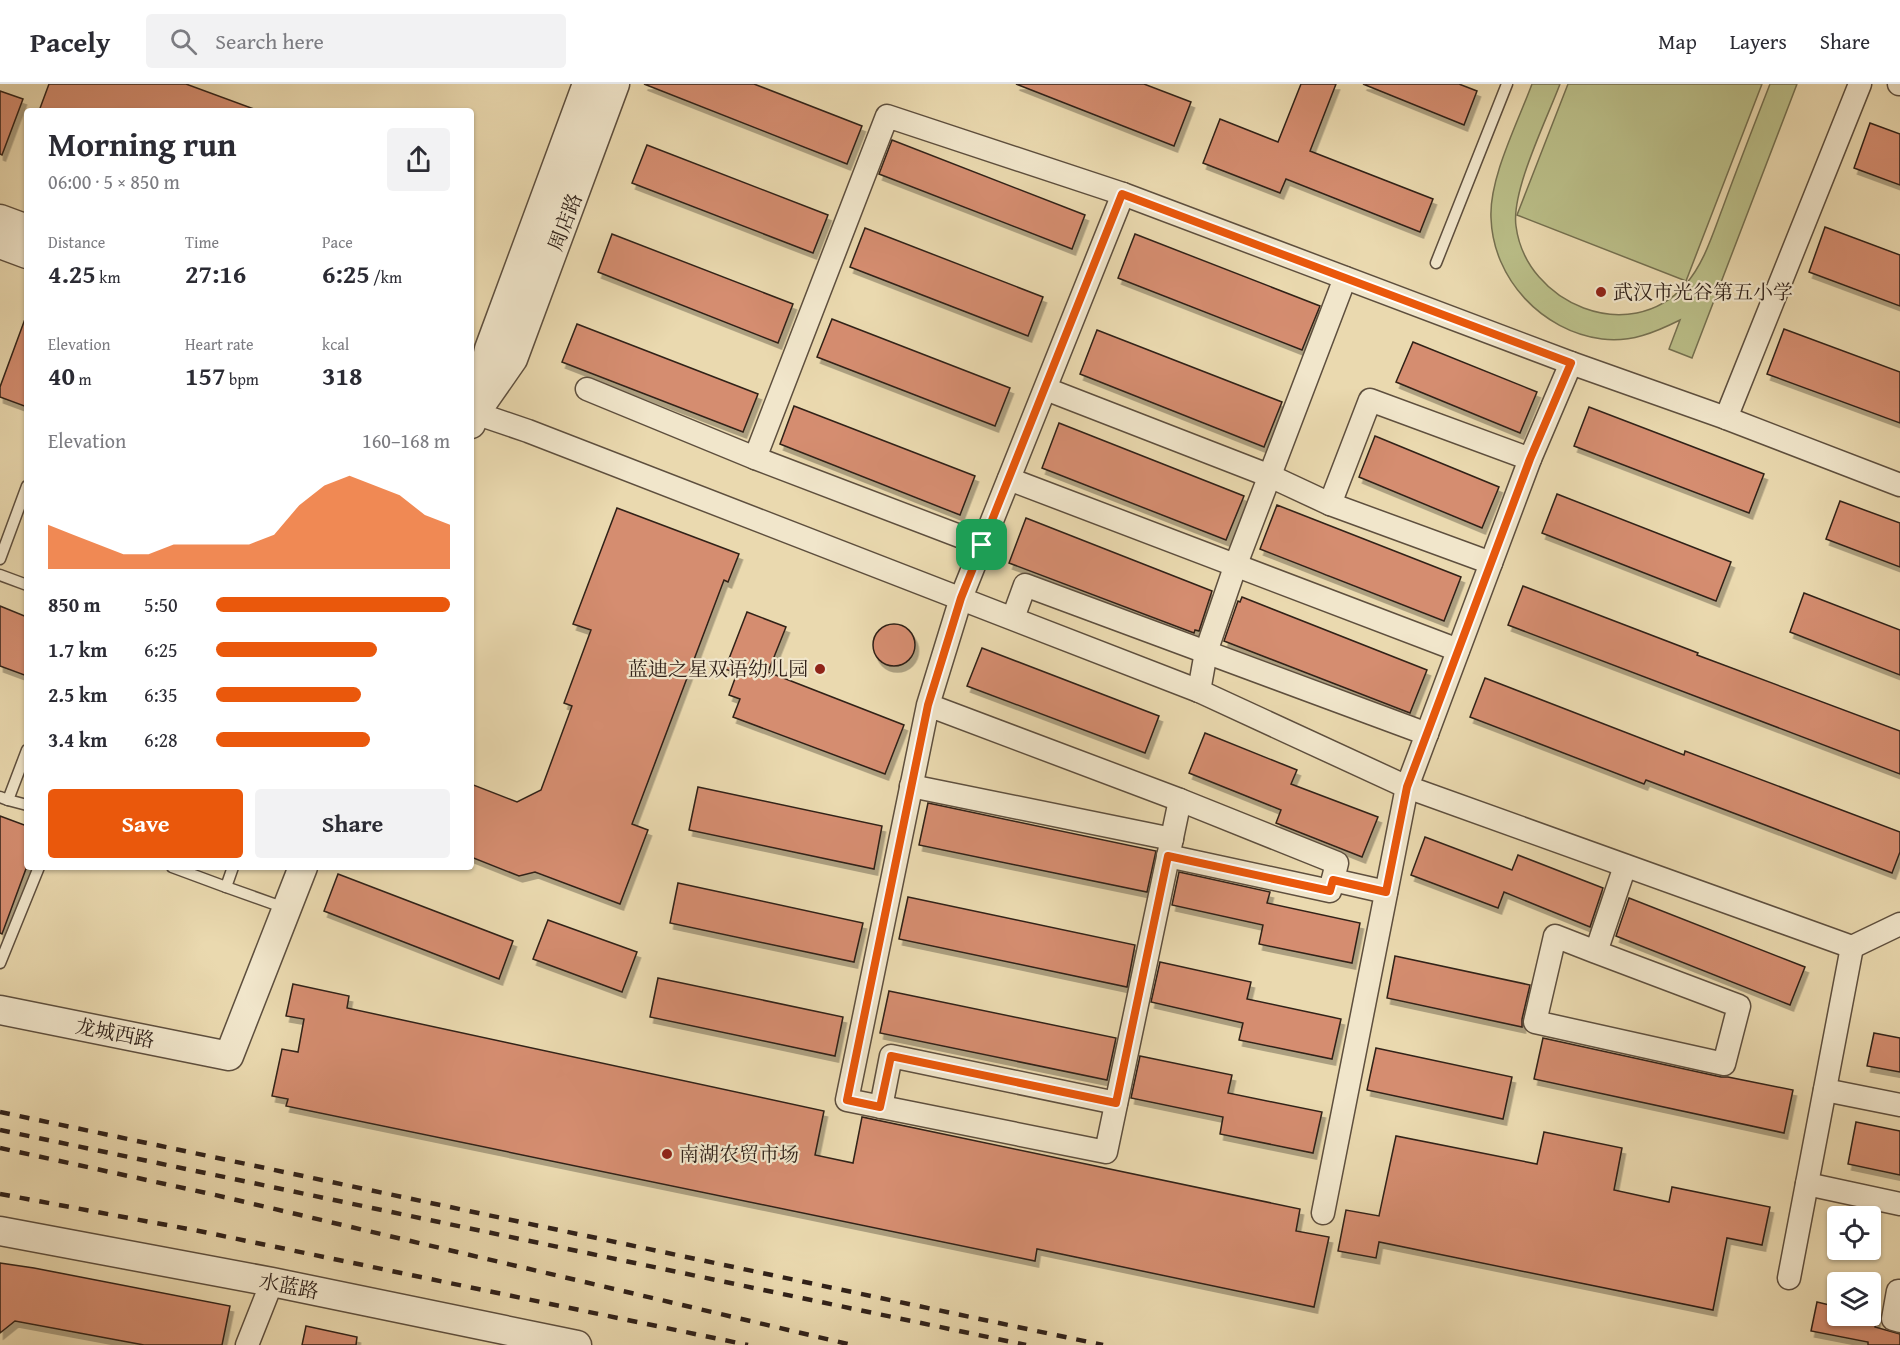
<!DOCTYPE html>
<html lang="en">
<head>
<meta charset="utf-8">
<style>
	:root { --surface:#fff; --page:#f2f2f3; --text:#2b2b33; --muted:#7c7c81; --line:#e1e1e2; --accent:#ea580c }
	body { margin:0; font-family:"Gentium Book Plus","Noto Serif SC",serif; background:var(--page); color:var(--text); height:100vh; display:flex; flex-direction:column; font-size:22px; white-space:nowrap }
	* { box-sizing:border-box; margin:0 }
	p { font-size:20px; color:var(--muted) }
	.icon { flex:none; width:33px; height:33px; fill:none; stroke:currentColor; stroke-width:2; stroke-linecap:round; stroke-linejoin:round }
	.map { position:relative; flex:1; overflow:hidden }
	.side { position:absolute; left:24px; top:24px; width:450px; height:762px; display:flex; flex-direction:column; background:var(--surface); border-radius:6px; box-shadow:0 2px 4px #0004 }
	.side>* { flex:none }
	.tools { position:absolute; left:1827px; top:1122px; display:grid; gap:12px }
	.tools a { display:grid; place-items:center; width:54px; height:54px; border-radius:6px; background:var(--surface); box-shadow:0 2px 4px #0004; font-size:30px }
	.pin { position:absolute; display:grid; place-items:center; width:51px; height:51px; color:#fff; margin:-26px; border-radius:12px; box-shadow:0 3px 9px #0006 }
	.round { display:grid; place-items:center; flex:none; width:63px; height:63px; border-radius:6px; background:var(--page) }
	.summary { display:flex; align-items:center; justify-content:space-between; height:102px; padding:0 24px }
	h1 { font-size:33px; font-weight:600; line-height:45px }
	.stats { display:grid; grid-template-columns:repeat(3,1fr); gap:9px; height:102px; padding:6px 24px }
	.stats div { display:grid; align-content:center }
	.stats b { font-size:26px; font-weight:600 }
	.stats small { font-size:16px; font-weight:400 }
	.stats p { font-size:16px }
	.chart { height:168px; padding:12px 24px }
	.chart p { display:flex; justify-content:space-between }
	.chart svg { width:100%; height:108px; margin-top:6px; fill:var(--accent); opacity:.7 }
	.primary-button { display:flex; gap:12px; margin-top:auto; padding:12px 24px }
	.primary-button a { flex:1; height:69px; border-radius:6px; background:var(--accent); color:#fff; font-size:24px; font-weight:600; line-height:69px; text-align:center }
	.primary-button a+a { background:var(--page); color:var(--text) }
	ul { padding:0 24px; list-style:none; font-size:20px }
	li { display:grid; grid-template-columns:96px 72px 1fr; align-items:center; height:45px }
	li i { height:15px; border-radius:8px; background:var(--accent) }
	header { display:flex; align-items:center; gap:36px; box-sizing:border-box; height:84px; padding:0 30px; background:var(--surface); border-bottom:2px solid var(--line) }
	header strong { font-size:28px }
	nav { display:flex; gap:33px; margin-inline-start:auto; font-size:21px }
	.search { width:420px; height:54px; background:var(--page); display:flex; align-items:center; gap:15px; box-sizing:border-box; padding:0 21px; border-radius:6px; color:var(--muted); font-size:22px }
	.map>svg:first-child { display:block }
	.green { fill:#babe88; stroke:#757050; stroke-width:1.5 }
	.building { fill:#d58d6f; stroke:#302119; stroke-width:1.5; filter:url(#shadow) }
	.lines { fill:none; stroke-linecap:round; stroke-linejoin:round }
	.service-casing { stroke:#5e4f3e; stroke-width:13 }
	.minor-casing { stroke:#5e4f3e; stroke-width:25 }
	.tertiary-casing { stroke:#5e4f3e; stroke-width:31 }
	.service { stroke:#f1e6cb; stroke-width:10 }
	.minor { stroke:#f1e6cb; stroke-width:22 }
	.tertiary { stroke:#f1e6cb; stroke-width:28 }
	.rail { stroke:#302119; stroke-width:4.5; stroke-dasharray:10 10; stroke-linecap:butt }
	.route-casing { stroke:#fff; stroke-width:12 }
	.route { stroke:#ea580c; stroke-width:8 }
	.poi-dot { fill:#8f2418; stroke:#f1e6cb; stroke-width:2 }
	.labels { text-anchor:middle; stroke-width:4.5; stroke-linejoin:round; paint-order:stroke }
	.street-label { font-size:20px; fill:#302119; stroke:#f1e6cb }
	.poi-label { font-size:20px; fill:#302119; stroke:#f1e6cb; text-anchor:start }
</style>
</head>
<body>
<header>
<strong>Pacely</strong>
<div class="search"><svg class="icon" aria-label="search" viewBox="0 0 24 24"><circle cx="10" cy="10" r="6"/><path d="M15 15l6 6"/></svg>Search here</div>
<nav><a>Map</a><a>Layers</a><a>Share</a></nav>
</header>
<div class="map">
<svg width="1900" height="1261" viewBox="0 0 1900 1261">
	<defs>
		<filter id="shadow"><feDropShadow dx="3.5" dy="6" stdDeviation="0" flood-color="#0004"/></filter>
	</defs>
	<rect width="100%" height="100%" fill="#ead9af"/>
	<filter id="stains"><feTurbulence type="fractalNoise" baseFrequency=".00333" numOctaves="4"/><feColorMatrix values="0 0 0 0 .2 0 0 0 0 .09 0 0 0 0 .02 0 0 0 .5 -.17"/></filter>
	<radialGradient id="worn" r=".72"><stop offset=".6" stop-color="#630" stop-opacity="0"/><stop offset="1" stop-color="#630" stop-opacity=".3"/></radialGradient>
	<g class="green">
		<path d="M1532 0H1560C1547 35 1511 107 1516 142 1526 220 1630 263 1685 201 1704 180 1713 149 1723 123 1738 82 1754 41 1770 0H1797L1692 274 1669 265 1680 236C1656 248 1630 259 1602 255 1542 247 1493 195 1491 134 1489 94 1518 38 1532 0Z"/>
		<polygon points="1568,0 1762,0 1686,197 1517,131"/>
	</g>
	<g class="building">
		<polygon points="49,0 186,0 254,25 254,27 39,27"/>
		<polygon points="644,0 754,0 862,42 847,80"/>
		<polygon points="1016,0 1144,0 1191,18 1174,62"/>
		<polygon points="1301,0 1336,0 1310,67 1433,115 1420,148 1286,95 1280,109 1203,79 1220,35 1278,58"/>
		<polygon points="1363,0 1459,0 1477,7 1464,41"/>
		<polygon points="0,7 23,15 2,71 0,70"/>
		<polygon points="1870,39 1900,50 1900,101 1854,84"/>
		<polygon points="892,56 1085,131 1072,165 879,90"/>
		<polygon points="647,61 828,131 813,169 632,99"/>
		<polygon points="1825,143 1900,171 1900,222 1809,188"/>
		<polygon points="865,144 1043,213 1028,252 850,183"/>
		<polygon points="612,150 793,220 778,259 598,188"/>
		<polygon points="1135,150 1320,222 1302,266 1118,194"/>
		<polygon points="25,235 27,236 27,323 0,313 0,303"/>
		<polygon points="832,235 1010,304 995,342 817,273"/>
		<polygon points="577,240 758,310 743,348 562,278"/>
		<polygon points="1784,245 1900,288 1900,339 1767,290"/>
		<polygon points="1097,246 1282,318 1264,363 1080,290"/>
		<polygon points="1413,258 1537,308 1520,349 1396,298"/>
		<polygon points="794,322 975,392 960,431 780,360"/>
		<polygon points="1589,323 1764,390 1749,429 1574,362"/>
		<polygon points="1059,339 1244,412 1226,456 1042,384"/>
		<polygon points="1375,352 1499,403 1482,444 1359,393"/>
		<polygon points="1557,410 1731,478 1716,517 1542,449"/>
		<polygon points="1840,417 1900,439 1900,483 1826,455"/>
		<polygon points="1277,421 1461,493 1444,537 1260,465"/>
		<polygon points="617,424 739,470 728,498 724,496 632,740 648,746 620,820 535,788 519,792 471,773 471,700 517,718 541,706 572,622 564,619 591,546 573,540"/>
		<polygon points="1026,434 1212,507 1199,547 1195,546 1194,549 1009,479"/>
		<polygon points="1523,502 1698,569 1697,571 1900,647 1900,690 1508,541"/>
		<polygon points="1804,509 1900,546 1900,591 1790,548"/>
		<polygon points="1242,513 1427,586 1410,629 1224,557 1238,517 1240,518"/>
		<polygon points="0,522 27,533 27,592 0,582"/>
		<polygon points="747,528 786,543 768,588 904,641 885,690 733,633 740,615 729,611 737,589 725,585"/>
		<circle cx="894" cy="561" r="21"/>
		<polygon points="982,564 1159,632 1145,669 967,602"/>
		<polygon points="1485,594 1684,671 1685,667 1900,748 1900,768 1892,789 1646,696 1644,700 1470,633"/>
		<polygon points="1205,649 1297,686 1291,700 1378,733 1362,773 1276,739 1281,726 1189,689"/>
		<polygon points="698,703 882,742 874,785 689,746"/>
		<polygon points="928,719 1156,767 1147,808 919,761"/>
		<polygon points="0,732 27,742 27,782 2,850 0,849"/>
		<polygon points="1425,753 1512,786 1518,771 1603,804 1590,843 1504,808 1498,824 1411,791"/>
		<polygon points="1179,788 1270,808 1267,819 1360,839 1352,879 1259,860 1263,841 1172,821"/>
		<polygon points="338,790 513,857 499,895 324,827"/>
		<polygon points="678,799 863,839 854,878 670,839"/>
		<polygon points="908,813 1135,861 1127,903 899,855"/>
		<polygon points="1629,814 1805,883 1790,921 1616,852"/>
		<polygon points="548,836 637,868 622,908 533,875"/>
		<polygon points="1395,872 1530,901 1522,935 1522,943 1387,914"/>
		<polygon points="1160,878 1251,898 1247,915 1341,935 1332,975 1239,956 1243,939 1151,918"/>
		<polygon points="658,894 843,933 835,972 650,933"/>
		<polygon points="293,900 349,912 347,924 824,1027 815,1071 853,1079 862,1033 1300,1125 1296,1147 1329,1153 1314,1223 1037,1165 1035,1177 286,1022 288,1015 272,1012 282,965 298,968 304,935 286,932"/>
		<polygon points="889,907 1116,954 1107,996 880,949"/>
		<polygon points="1874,949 1900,954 1900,988 1867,982"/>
		<polygon points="1543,954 1721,993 1728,993 1793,1006 1784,1049 1534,995"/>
		<polygon points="1376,964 1512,993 1503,1035 1367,1006"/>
		<polygon points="1140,972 1232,991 1228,1009 1322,1028 1313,1069 1220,1050 1223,1033 1131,1014"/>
		<polygon points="1856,1038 1900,1047 1900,1091 1848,1080"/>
		<polygon points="1544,1048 1622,1064 1614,1106 1669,1118 1672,1103 1770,1123 1762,1161 1727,1154 1713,1226 1379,1158 1376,1174 1338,1167 1346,1126 1379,1132 1396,1052 1537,1080"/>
		<polygon points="0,1179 34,1184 230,1222 222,1261 144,1261 15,1237 0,1249"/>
		<polygon points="1817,1218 1838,1223 1838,1232 1877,1232 1875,1243 1900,1250 1900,1261 1868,1261 1868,1258 1811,1247"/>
		<polygon points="306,1242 357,1253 356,1261 302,1261"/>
	</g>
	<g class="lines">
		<defs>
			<g id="service">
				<polyline points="1436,179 1507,0"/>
				<polyline points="0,475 27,402"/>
				<polyline points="0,491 27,501"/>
				<polyline points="0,713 8,716 27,666"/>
				<polyline points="8,716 27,721"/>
				<polyline points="172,783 226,803"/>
				<polyline points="233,783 226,803 285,824"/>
				<polyline points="0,879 39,783"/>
			</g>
			<g id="minor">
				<polyline points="1899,0 1900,0"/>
				<polyline points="587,305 755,374 983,461"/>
				<polyline points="1046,305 1270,392 1330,420 1491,479"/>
				<polyline points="475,329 528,347 1199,607 1407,703 1852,863 1900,840"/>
				<polyline points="1726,334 1860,0"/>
				<polyline points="755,374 887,32 1123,110 1571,279 1726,334 1900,401"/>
				<polyline points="1009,395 1458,566"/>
				<polyline points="1330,420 1370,316 1530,375"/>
				<polyline points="1013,534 1025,501 1427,650"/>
				<polyline points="1199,607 1206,568 1236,480 1345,194"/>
				<polyline points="928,621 1180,716 1106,1068 847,1016 928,621 961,514 1123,110"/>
				<polyline points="911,702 1172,755"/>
				<polyline points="1168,772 1330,807 1337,779 1180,716"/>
				<polyline points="1333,796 1386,808"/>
				<polyline points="1596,868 1555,852 1535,938 1724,980 1739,922 1596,868 1625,782"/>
				<polyline points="1825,1006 1900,1021"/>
				<polyline points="881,1023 891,972 1116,1019"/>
				<polyline points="1807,1100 1900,1120"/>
				<polyline points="1323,1129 1407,703 1530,375 1571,279"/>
				<polyline points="1789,1194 1852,863"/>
				<polyline points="1900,1207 1898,1207 1893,1235 1900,1237"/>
				<polyline points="247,1261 272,1198"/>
			</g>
			<g id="tertiary">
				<polyline points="0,135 27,145"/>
				<polyline points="0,160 27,170"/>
				<polyline points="483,318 513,275 615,0"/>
				<polyline points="471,340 475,329 489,265 587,0"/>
				<polyline points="0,926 229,972 303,783"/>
				<polyline points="0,1147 272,1198 577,1261"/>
			</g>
		</defs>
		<use href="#service" class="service-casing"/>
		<use href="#minor" class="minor-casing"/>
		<use href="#tertiary" class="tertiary-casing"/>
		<use href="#service" class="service"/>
		<use href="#minor" class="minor"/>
		<use href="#tertiary" class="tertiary"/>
		<g class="rail">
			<polyline points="0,1028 1103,1261"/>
			<polyline points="0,1046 1026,1261"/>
			<polyline points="0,1064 211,1110 852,1261"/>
			<polyline points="0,1110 199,1147 748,1261"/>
		</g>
	</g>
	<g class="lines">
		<defs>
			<polygon id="route" points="1122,110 1571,279 1530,375 1407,703 1386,808 1333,796 1330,807 1168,772 1116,1019 891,972 880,1023 847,1016 928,621 961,514"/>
		</defs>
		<use href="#route" class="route-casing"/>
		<use href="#route" class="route"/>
	</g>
	<g class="poi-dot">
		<circle cx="1601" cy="208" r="6"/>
		<circle cx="820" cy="585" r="6"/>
		<circle cx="667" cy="1070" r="6"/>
	</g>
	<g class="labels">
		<g class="street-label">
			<text transform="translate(565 138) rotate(-69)" y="7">周店路</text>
			<text transform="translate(115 949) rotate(11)" y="7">龙城西路</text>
			<text transform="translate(289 1202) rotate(11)" y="7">水蓝路</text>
		</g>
		<g class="poi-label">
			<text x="1613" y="215">武汉市光谷第五小学</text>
			<text x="808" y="592" text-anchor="end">蓝迪之星双语幼儿园</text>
			<text x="679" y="1077">南湖农贸市场</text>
		</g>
	</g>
	<rect width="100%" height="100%" filter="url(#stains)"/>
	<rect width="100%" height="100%" fill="url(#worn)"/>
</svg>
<div class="tools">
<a><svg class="icon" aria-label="locate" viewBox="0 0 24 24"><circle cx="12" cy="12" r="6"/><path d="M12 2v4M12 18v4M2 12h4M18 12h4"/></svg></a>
<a><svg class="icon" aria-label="layers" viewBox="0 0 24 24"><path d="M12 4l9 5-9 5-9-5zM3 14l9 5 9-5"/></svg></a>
</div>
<div class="pin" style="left:982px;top:461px;background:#1e9e55"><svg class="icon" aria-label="arrive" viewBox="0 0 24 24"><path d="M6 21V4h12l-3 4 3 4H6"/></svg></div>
<section class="side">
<div class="summary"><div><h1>Morning run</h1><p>06:00 · 5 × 850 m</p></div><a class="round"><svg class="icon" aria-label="share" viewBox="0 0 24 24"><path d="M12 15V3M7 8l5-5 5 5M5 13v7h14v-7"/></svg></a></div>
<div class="stats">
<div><p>Distance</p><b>4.25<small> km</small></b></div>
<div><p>Time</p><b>27:16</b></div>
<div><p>Pace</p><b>6:25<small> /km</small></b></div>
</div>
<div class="stats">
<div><p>Elevation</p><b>40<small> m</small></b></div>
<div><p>Heart rate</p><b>157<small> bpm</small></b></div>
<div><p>kcal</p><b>318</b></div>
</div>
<div class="chart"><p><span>Elevation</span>160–168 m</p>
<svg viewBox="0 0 160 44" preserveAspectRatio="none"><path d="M0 44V26L10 30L20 34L30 38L40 38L50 34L60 34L70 34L80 34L90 30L100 18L110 10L120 6L130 10L140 14L150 22L160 26V44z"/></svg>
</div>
<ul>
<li><b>850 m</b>5:50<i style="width:100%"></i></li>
<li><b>1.7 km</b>6:25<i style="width:69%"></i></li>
<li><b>2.5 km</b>6:35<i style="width:62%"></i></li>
<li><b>3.4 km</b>6:28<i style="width:66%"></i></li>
</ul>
<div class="primary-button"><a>Save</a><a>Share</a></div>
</section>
</div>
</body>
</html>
